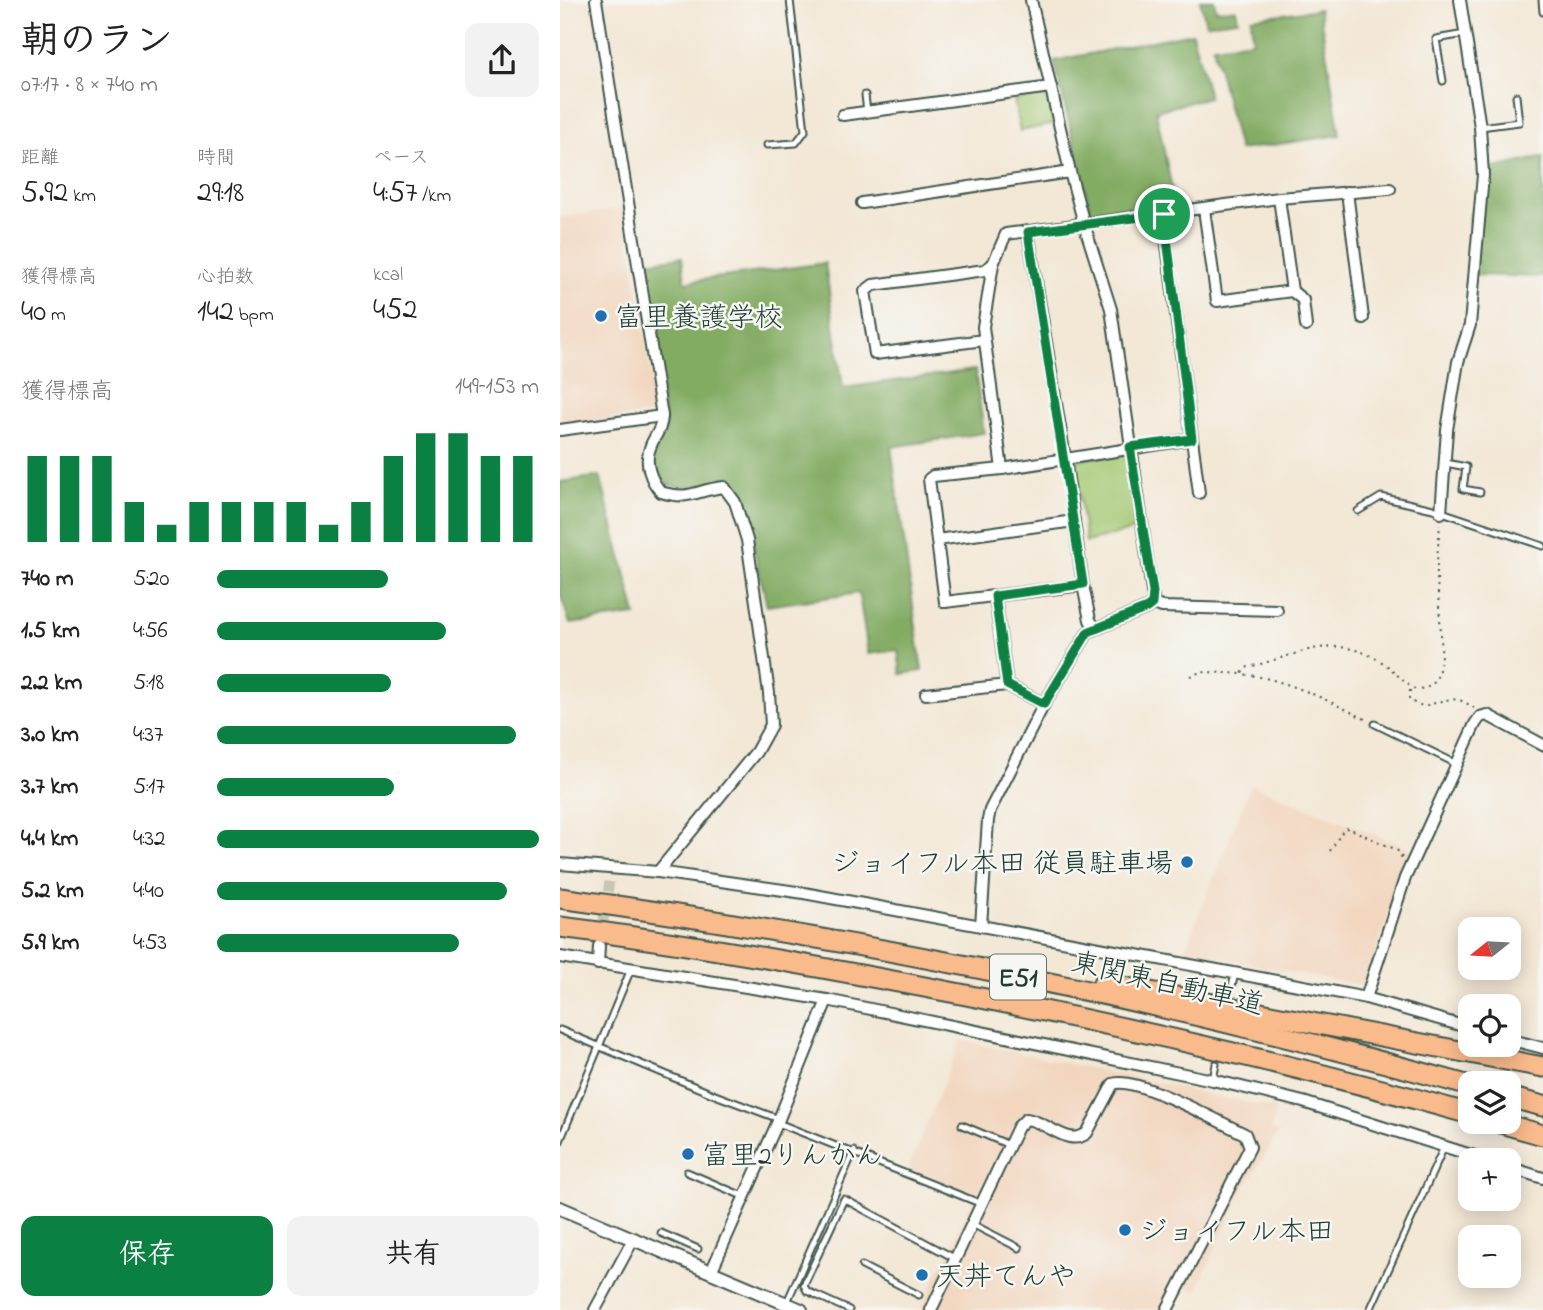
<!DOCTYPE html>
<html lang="ja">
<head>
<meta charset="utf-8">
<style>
	:root { --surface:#fff; --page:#f2f2f2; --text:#222; --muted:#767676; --accent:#0b8043 }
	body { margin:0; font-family:"Indie Flower","Klee One",sans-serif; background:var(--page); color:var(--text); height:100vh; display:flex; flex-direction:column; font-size:26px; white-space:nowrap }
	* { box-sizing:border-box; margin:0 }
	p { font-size:23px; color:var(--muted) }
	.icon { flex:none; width:38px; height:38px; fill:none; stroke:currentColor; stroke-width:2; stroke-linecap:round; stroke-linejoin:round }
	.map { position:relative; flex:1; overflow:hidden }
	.details { display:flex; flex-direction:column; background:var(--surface); width:560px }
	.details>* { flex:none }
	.needle { width:46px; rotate:252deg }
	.buttons { position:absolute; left:898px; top:917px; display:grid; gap:14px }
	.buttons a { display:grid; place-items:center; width:63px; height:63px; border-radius:14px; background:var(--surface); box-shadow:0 4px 18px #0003; font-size:35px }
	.pin { position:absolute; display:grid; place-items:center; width:60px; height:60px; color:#fff; margin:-30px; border:4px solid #fff; border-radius:50%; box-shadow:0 2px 7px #0007 }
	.round { display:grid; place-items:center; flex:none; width:74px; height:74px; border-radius:14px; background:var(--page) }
	.summary { display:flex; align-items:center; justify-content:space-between; height:119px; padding:0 21px }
	h1 { font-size:38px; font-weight:600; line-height:52px }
	.stats { display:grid; grid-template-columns:repeat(3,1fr); gap:10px; height:119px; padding:7px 21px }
	.stats div { display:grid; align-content:center }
	.stats b { font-size:30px; font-weight:600 }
	.stats small { font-size:19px; font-weight:400 }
	.stats p { font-size:19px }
	.chart { height:196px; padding:14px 21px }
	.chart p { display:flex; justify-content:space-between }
	.chart svg { width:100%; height:126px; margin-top:7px; stroke:var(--accent); stroke-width:6 }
	.cta { display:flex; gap:14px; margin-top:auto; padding:14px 21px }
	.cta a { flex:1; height:80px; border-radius:14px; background:var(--accent); color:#fff; font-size:28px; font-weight:600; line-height:80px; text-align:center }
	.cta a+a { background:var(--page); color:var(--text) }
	ul { padding:0 21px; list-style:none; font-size:23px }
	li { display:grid; grid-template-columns:112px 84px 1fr; align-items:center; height:52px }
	li i { height:18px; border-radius:9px; background:var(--accent) }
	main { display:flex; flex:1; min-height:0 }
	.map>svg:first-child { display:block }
	.built { fill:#f2d5bd }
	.green { fill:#a4c872; stroke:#628253; stroke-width:2 }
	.forest { fill:#83ac64; stroke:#51744c; stroke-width:2 }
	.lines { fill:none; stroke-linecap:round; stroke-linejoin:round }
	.minor-tunnel { stroke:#c9c5b5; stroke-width:10; stroke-dasharray:10 5; stroke-linecap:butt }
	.service-casing { stroke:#3f564c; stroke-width:9 }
	.minor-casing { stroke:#3f564c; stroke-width:14 }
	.tertiary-casing { stroke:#3f564c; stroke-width:16 }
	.motorway-casing { stroke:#3f564c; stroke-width:23 }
	.path { stroke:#3f564c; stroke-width:2; stroke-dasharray:2 5; stroke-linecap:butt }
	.service { stroke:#fff; stroke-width:5 }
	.minor { stroke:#fff; stroke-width:10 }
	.tertiary { stroke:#fff; stroke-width:12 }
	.motorway { stroke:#fabb8c; stroke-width:19 }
	.route-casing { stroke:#fff; stroke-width:14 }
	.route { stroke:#0b8043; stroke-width:9 }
	.poi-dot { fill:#1f6fb2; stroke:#f6f6f2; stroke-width:2.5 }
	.labels { text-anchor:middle; stroke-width:5; stroke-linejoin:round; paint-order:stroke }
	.shield { fill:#f6f6f2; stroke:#60746d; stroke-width:2 }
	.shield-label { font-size:26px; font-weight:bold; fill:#1f3d34 }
	.poi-label { font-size:28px; fill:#1f3d34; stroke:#f6f6f2; text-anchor:start }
	.street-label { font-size:28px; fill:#1f3d34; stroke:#f6f6f2 }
</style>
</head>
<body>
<main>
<section class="details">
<div class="summary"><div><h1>朝のラン</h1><p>07:17 · 8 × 740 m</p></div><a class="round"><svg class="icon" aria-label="share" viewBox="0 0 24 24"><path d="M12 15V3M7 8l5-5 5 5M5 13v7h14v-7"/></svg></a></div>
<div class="stats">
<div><p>距離</p><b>5.92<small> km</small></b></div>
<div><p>時間</p><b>29:18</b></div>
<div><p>ペース</p><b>4:57<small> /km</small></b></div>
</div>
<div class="stats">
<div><p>獲得標高</p><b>40<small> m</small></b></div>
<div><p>心拍数</p><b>142<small> bpm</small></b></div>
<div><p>kcal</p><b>452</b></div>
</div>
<div class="chart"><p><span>獲得標高</span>149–153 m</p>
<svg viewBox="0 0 160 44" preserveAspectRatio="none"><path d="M5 44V14M15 44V14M25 44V14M35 44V30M45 44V38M55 44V30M65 44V30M75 44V30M85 44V30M95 44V38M105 44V30M115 44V14M125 44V6M135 44V6M145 44V14M155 44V14"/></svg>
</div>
<ul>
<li><b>740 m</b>5:20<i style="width:53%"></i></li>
<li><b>1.5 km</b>4:56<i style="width:71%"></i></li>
<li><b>2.2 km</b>5:18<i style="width:54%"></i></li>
<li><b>3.0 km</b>4:37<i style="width:93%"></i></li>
<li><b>3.7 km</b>5:17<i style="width:55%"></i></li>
<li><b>4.4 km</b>4:32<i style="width:100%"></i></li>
<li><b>5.2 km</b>4:40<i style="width:90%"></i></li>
<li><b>5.9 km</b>4:53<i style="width:75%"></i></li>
</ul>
<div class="cta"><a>保存</a><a>共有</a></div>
</section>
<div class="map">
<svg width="983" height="1310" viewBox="0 0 983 1310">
	<rect width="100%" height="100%" fill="#f6f6f2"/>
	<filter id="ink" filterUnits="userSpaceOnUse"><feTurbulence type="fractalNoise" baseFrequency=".0143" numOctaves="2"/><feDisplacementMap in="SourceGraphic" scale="14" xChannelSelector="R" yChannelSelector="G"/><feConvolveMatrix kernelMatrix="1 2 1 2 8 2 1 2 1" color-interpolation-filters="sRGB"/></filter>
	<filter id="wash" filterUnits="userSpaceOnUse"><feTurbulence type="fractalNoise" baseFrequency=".00686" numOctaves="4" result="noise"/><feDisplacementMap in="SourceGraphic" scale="28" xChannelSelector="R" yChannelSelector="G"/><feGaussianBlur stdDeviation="1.57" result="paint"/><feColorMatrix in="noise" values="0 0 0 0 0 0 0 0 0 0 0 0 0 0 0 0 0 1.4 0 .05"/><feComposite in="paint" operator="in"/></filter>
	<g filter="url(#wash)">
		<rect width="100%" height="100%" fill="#f3e7d5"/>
		<g class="built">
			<polygon points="64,208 97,413 0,425 0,218"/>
			<polygon points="691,785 851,849 804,986 624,952"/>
			<polygon points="401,1040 716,1109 711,1129 719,1132 678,1199 636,1292 626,1287 612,1310 361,1310 415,1196 348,1169"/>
		</g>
		<g class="green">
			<polygon points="481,96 489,102 494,124 460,131 454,101"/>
			<polygon points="565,452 578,529 526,542 515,464 517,460"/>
		</g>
		<g class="forest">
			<polygon points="640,0 654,0 656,10 676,9 678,20 646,24"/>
			<polygon points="759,9 780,135 679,150 653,46 693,41 691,18"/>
			<polygon points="632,33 649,97 596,111 614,200 531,213 494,61"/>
			<polygon points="983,157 983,277 915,275 910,217 930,169"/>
			<path d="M122 257 125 282 265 263 283 388 415 370 424 433 331 447 362 671 341 674 338 650 308 654 299 593 207 606 193 544 172 477C157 480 139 487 123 487 101 487 83 470 94 448 97 441 102 435 106 429L80 263Z"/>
			<polygon points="40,476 76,615 10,624 0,593 0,482"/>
		</g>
	</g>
	<g filter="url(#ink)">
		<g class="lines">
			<polyline class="minor-tunnel" points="41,936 50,878"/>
			<defs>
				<g id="service">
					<polyline points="982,0 983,12"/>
					<polyline points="883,81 876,39 905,34"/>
					<polyline points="305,95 307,112"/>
					<polyline points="920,127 959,122 956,96"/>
					<polyline points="207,145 236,143 245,131 230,0"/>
					<polyline points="886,463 906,467 903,489 920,492"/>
					<polyline points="798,511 821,497 873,509 983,546"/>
					<polyline points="815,724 897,764"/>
					<polyline points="672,986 675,974"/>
					<polyline points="0,1030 155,1095 219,1119"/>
					<polyline points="653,1080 656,1064"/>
					<polyline points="218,1123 422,1204"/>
					<polyline points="402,1125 449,1145"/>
					<polyline points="0,1141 71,969"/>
					<polyline points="127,1172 185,1197"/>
					<polyline points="412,1224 459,1248"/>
					<polyline points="101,1233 138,1249"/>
					<polyline points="302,1266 359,1295"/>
					<polyline points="227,1302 294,1151"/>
					<polyline points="289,1310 247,1291 244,1285 284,1199 396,1259"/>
					<polyline points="810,1310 884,1147"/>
				</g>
				<g id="minor">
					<path d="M36 0 102 416C101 433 94 435 90 448 84 463 91 481 101 492 131 501 135 490 164 487L175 502 187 540 209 693 211 725 196 752 98 872"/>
					<polyline points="283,115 491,87"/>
					<polyline points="787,192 803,318"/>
					<polyline points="302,203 510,172"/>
					<polyline points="644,209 657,301 732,291 719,198"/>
					<polyline points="603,214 639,493"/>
					<polyline points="468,232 505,458 523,585 530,620 535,628"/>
					<polyline points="732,291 743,300 746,326"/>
					<polyline points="424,340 315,354 305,291 313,285 425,270 433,264"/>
					<polyline points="0,430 102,416"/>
					<polyline points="442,469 423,327 433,264 446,234 719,198 830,189"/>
					<polyline points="881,513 887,430 898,362 910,325 923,175 920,127 900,0"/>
					<polyline points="377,540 514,521"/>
					<polyline points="523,585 385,602 369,479 373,476 442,469 632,439"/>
					<polyline points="435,596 447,685"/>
					<polyline points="592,604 602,607 717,610"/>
					<polyline points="366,694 447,685 484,704"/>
					<polyline points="0,864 98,872 244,893 765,990 806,998 910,1028"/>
					<polyline points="421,926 428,820 430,810 484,704 528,632 587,608 592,604 593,598 551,309 524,224 510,172 471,0"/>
					<polyline points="0,957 267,1000 653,1080 743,1102 927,1160"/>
					<polyline points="38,964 39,946"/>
					<polyline points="806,998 845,878 915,724 920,717 927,715 983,745"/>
					<polyline points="948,1039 983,1048"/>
					<polyline points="948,1167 983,1178"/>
					<polyline points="151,1272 219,1119 267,1000"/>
					<polyline points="35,1310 74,1238"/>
					<path d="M371 1310 458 1127 466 1119C487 1121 508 1148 527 1133L553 1084C575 1075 661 1123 685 1134L690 1147 607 1310"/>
				</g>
				<polyline id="tertiary" points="0,1208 241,1310"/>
				<g id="motorway">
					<path d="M0 898C306 940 612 1002 910 1086"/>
					<path d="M0 927C136 944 272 969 406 995 576 1029 744 1067 910 1114"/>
					<polyline points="543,983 983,1067"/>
					<polyline points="948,1097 983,1106"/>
					<polyline points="937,1122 983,1135"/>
				</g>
			</defs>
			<use href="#service" class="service-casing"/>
			<use href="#minor" class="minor-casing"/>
			<use href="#tertiary" class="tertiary-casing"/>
			<use href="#motorway" class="motorway-casing"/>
			<g class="path">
				<path d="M682 673 688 667C742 655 773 630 825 664 836 672 843 683 855 689 865 689 873 687 877 677 887 650 876 598 877 568 877 553 879 538 880 524"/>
				<path d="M630 676C640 671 650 672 662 673 715 673 761 697 807 720"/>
				<path d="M850 690 849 699C866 715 880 695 898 700 904 701 909 705 914 708"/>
				<polyline points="770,851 784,829 788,828 837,850 842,858"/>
			</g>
			<use href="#service" class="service"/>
			<use href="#minor" class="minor"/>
			<use href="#tertiary" class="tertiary"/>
			<use href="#motorway" class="motorway"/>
		</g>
	</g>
	<g class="lines" filter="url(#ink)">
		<defs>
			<polygon id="route" points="604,214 632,439 570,447 593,592 592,604 587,608 528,632 484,704 447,685 435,596 523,584 468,232"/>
		</defs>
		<use href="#route" class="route-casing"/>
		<use href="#route" class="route"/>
	</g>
	<g class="poi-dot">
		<circle cx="41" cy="316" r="7"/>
		<circle cx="627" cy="862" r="7"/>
		<circle cx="128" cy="1154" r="7"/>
		<circle cx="565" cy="1230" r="7"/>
		<circle cx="362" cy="1275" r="7"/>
	</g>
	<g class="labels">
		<rect class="shield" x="430" y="954.5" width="56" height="45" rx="5"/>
		<g class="shield-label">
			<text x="458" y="986">E51</text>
		</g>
		<g class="poi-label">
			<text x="55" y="326">富里養護学校</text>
			<text x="613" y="872" text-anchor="end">ジョイフル本田 従員駐車場</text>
			<text x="142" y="1164">富里2りんかん</text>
			<text x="579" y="1240">ジョイフル本田</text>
			<text x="376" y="1285">天丼てんや</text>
		</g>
		<g class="street-label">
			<text transform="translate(608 982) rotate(13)" y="10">東関東自動車道</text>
		</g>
	</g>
</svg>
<div class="buttons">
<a><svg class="needle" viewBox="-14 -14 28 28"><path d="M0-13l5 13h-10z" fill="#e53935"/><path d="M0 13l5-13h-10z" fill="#767676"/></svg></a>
<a><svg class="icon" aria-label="locate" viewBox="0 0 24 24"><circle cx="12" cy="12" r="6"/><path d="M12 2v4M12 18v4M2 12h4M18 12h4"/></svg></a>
<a><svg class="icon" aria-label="layers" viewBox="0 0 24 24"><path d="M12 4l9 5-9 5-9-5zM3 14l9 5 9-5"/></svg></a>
<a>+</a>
<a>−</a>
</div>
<div class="pin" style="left:604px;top:214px;background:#1e9e55"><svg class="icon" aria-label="arrive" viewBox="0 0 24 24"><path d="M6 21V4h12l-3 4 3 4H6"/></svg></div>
</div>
</main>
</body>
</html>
